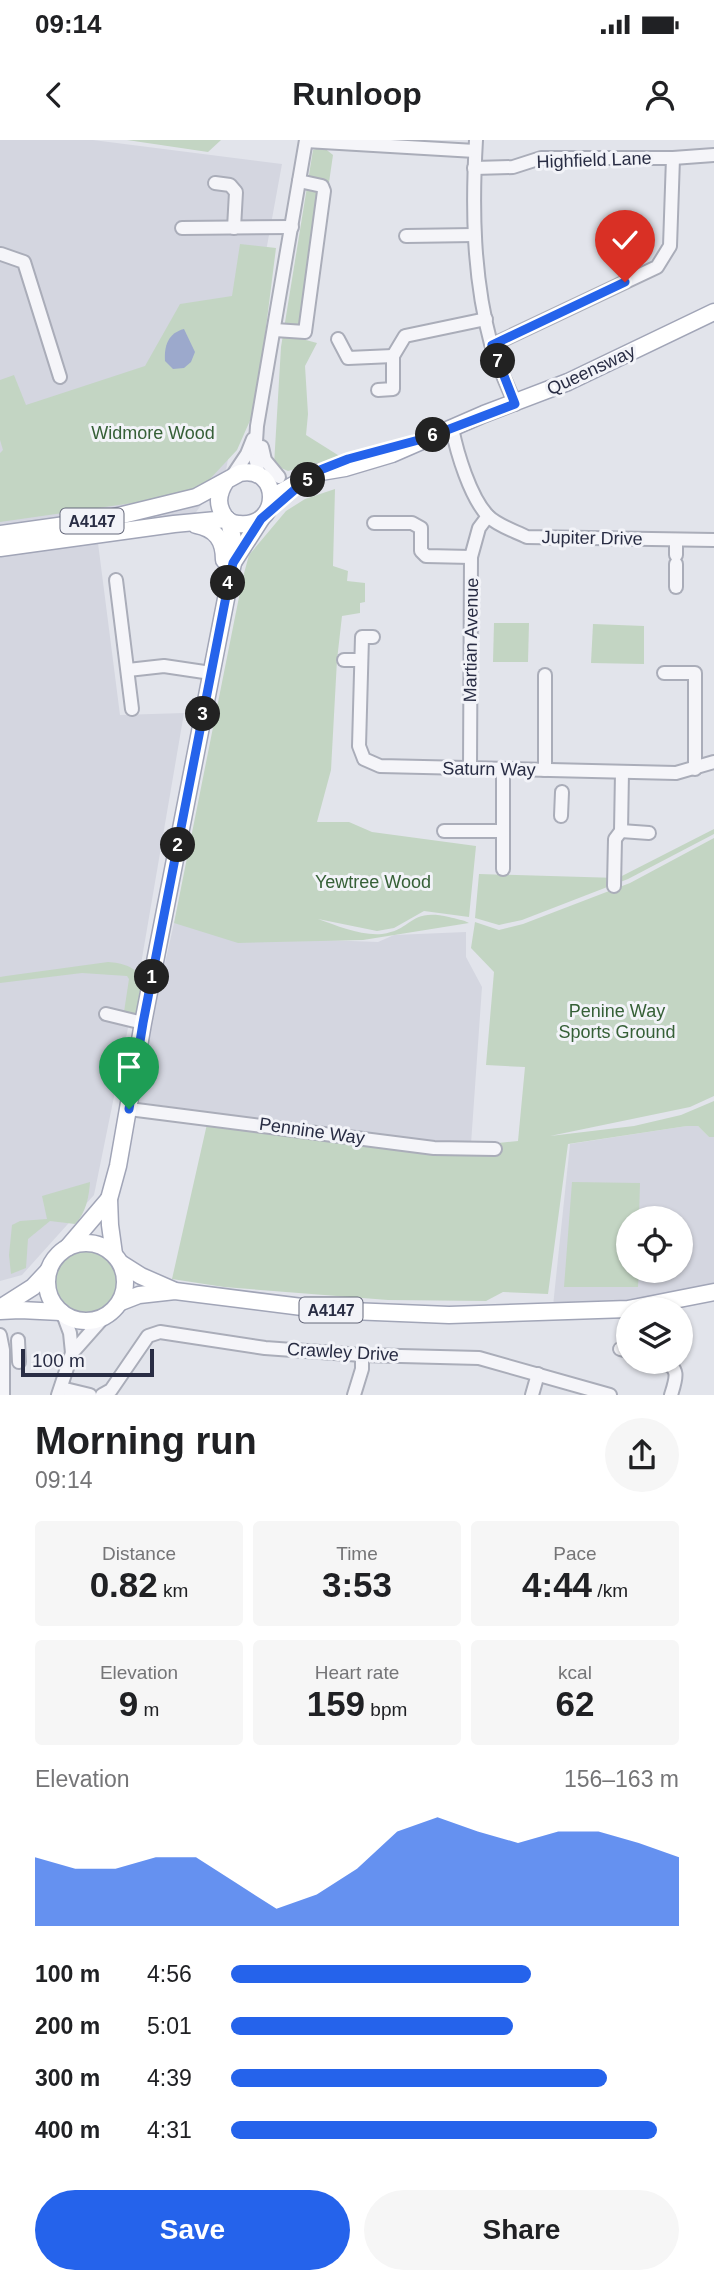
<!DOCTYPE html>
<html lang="en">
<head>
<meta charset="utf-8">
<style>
	:root { --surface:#fff; --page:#f6f6f6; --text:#202124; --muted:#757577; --accent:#2563eb }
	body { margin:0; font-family:Helvetica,sans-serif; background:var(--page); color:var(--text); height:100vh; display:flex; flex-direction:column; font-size:26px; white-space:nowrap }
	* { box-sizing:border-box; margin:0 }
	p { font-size:23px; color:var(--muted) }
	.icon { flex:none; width:38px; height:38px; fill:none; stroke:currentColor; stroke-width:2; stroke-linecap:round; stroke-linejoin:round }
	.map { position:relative; height:1255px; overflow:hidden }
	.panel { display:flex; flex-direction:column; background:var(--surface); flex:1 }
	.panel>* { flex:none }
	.tools { position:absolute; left:616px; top:1066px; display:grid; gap:14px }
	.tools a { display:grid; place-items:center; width:77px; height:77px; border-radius:50%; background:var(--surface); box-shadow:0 2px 5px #0004; font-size:35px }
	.scale { position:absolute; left:21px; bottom:18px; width:133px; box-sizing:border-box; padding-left:7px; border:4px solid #292d44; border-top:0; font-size:19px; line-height:24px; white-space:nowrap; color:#292d44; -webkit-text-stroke:5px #f2f3f8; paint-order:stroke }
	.pin { position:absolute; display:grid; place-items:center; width:60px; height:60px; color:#fff; margin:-72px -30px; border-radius:50% 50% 50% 0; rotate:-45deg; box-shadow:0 0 7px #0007 }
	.pin .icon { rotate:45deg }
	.km { position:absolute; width:35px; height:35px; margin:-18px; border-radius:50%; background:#222; color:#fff; font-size:19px; line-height:35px; text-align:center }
	.round { display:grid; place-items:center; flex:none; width:74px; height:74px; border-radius:37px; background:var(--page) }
	.headline { display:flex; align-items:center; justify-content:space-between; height:119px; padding:0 35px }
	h1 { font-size:38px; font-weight:600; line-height:52px }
	.stats { display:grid; grid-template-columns:repeat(3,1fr); gap:10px; height:119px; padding:7px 35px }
	.stats div { display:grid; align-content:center; border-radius:7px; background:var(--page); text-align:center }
	.stats b { font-size:35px; font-weight:600 }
	.stats small { font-size:19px; font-weight:400 }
	.stats p { font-size:19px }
	.chart { height:196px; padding:14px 35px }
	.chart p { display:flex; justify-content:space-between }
	.chart svg { width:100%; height:126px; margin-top:7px; fill:var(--accent); opacity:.7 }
	.action { display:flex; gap:14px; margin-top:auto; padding:14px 35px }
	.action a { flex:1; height:80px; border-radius:42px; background:var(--accent); color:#fff; font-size:28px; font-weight:600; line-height:80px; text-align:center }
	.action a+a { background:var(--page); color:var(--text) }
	ul { padding:0 35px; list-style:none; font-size:23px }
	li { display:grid; grid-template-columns:112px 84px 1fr; align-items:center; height:52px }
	li i { height:18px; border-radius:9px; background:var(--accent) }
	.status { display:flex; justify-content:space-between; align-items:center; height:49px; padding:0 35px; background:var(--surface); direction:ltr }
	.status svg { height:19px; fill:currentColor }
	header { display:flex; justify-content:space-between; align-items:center; height:91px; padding:0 35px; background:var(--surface); font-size:32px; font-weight:600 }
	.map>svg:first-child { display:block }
	.built { fill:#d4d6e0; fill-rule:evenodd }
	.green { fill:#c3d5c3 }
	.water { fill:#9ca9cc }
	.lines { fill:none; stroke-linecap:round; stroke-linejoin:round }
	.minor-casing { stroke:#aaadb9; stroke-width:16 }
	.major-casing { stroke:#a1a5b7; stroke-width:19 }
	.minor { stroke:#f5f5f9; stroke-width:12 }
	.major { stroke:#fff; stroke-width:16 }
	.route-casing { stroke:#fff; stroke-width:14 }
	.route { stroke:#2563eb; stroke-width:9 }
	.labels { text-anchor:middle; stroke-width:6; stroke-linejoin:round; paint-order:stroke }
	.shield { fill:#f2f3f8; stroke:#65687a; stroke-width:2 }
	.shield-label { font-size:16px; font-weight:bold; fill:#292d44 }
	.street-label { font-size:18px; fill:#292d44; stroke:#f2f3f8 }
	.park-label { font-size:18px; fill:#366037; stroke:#f2f3f8 }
</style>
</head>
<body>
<div class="status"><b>09:14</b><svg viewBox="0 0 49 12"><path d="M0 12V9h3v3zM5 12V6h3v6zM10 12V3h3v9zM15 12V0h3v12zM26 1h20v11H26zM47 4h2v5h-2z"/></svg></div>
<header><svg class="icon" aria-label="back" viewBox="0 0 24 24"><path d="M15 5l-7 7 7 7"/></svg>Runloop<svg class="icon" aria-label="person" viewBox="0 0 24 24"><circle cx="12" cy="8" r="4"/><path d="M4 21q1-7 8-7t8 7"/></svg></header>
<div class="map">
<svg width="714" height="1255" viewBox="0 0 714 1255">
	<rect width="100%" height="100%" fill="#e2e4eb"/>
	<g class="built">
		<polygon points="0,0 93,0 282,24 226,330 182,392 98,403 120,575 184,573 141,824 94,1055 22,1135 0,1141"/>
		<polygon points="174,783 197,783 324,800 378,802 394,795 466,792 466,817 482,847 471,1004 436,1003 137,962 152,881"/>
		<path d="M687 986H698L709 997H714V1144L623 1162 553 1166 570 1004ZM628 1078H681V1130H628Z"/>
	</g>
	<g class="green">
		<polygon points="127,0 221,0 208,12"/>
		<polygon points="323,7 333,15 306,200 317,203 305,226 308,274 306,295 341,317 288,331 274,325 281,207 313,10"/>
		<polygon points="240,104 276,108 256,267 237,310 196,354 0,382 0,313 3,310 0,300 0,240 14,235 26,265 145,226 180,164 232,156"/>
		<path d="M335 349 333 426 348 431 347 441 365 443V462L360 463V473L342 476 337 520 331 630 317 682H349L372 692 476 706 469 777 424 771 394 788 377 791 318 779C338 786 361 796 382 794 414 790 408 768 449 777 456 779 464 780 469 783L363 800 238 803 174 783 243 437 249 415 286 371 305 359Z"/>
		<polygon points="494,483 529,483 528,522 493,522"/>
		<polygon points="593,484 644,486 644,524 591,523"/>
		<polygon points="714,689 714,694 628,739 522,780 499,785 475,778 479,734 618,738"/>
		<polygon points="714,698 714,956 690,967 550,996 634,986 681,975 714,961 714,997 709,997 698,986 687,986 568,1004 548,1154 503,1152 486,1161 388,1160 224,1147 172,1139 207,984 469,1006 518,1001 525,927 486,925 494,832 471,808 475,782 499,790 523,784 630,743"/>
		<path d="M108 822C122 823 135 826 142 839L136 875 124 872 129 839 127 836 82 833 0 843V837L6 836Z"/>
		<path d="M90 1042C89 1057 86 1073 75 1084L50 1081 28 1099 26 1128 11 1134 9 1115 12 1085 20 1081 47 1079 42 1056Z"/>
		<polygon points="572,1042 640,1043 639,1078 628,1078 628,1130 639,1131 638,1147 564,1147"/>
		<circle cx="87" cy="1143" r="34"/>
	</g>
	<path class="water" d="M184 189 195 212 191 222 184 228 173 229 165 221C164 206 168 193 184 189Z"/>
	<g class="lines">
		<defs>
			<g id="minor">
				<path d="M476 0C472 68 473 137 491 204 497 224 507 244 515 264"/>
				<polyline points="306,1 475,11"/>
				<polyline points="474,28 513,27 541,18 673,18 714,15"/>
				<polyline points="215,43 230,45 236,52 234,88"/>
				<polyline points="182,88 292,87"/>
				<polyline points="406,96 474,95"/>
				<polyline points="1,114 24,122 60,237"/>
				<polyline points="275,190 305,192 324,51 322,46 299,41"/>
				<polyline points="338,199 348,218 393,216"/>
				<polyline points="492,205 657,127 670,106 673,18"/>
				<polyline points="378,250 393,249 393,216 405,196 486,179"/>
				<path d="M452 288C457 313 470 357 488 376 498 386 515 391 527 397L714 400"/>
				<polyline points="262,307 265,320 279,337"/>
				<polyline points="259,335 255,317 257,286 306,0"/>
				<polyline points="231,338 247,314 253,299"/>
				<polyline points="374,383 412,383 421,388 421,411 426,416 471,417"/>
				<polyline points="676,415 676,400"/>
				<polyline points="676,424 676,447"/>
				<polyline points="116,440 132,569"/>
				<polyline points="373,497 362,497 359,606 364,619 380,626 676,633 714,622"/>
				<polyline points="344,520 361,520"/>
				<polyline points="128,530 164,526 211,533"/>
				<polyline points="664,533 695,533 695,629"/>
				<polyline points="545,535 545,630"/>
				<polyline points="470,628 471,417 479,388 488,376"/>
				<polyline points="503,630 503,729"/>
				<polyline points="561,676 562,652"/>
				<polyline points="444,691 503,691"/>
				<polyline points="621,691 649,693"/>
				<polyline points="614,746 615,699 621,691 622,632"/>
				<polyline points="106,874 143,883"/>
				<polyline points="129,969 434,1008 495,1009"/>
				<polyline points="63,1174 70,1193 72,1213"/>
				<polyline points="0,1195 3,1210 3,1255"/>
				<polyline points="18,1200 19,1222"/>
				<polyline points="620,1209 628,1211"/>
				<path d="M662 1222C681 1227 676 1239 671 1255"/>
				<polyline points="61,1248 90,1255"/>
				<polyline points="58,1255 72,1213 103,1178"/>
				<polyline points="102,1255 111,1250 148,1196 160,1192 265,1208 362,1215 479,1218 610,1255"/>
				<polyline points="354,1255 362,1229 362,1215"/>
				<polyline points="532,1255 538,1234"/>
			</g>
			<g id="major">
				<polyline points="272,357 315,333 345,328 392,314 484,274 568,242 714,172"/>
				<path d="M106 379 196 357 240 333C281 325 282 388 239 384 231 384 225 379 222 372 216 361 220 350 226 341"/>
				<path d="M196 385C216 389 224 400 224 420"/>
				<polyline points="0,394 115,378"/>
				<polyline points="0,408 174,384 227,379"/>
				<polyline points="234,421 261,379"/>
				<circle cx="86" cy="1142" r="39"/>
				<polyline points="68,1107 109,1059"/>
				<polyline points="114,1114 110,1085 109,1059 118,1026 143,883 233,423 233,399 229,381"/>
				<polyline points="122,1124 141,1136 173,1150"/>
				<polyline points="121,1162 139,1155 175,1151 326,1170 449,1175 628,1169 714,1152"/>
				<polyline points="0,1168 33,1147 48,1131"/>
				<polyline points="0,1171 20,1170 61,1172"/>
			</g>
		</defs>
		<use href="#minor" class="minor-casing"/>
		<use href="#major" class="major-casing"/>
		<use href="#minor" class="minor"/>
		<use href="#major" class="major"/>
	</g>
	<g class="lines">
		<defs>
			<polyline id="route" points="129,969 143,883 229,441 233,423 261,379 315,332 348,319 426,298 515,264 492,205 625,142"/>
		</defs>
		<use href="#route" class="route-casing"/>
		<use href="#route" class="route"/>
	</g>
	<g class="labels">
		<g class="shield">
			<rect x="60.5" y="368.5" width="63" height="25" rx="5"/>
			<rect x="299.5" y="1157.5" width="63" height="25" rx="5"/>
		</g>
		<g class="shield-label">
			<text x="92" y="387">A4147</text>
			<text x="331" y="1176">A4147</text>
		</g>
		<g class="street-label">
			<text transform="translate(594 20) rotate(-2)" y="6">Highfield Lane</text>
			<text transform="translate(591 230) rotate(-25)" y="6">Queensway</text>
			<text transform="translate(592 398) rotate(1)" y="6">Jupiter Drive</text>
			<text transform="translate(471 500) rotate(-89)" y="6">Martian Avenue</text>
			<text transform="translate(489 629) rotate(1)" y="6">Saturn Way</text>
			<text transform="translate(312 991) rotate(8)" y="6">Pennine Way</text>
			<text transform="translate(343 1212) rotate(3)" y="6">Crawley Drive</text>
		</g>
		<g class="park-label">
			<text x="153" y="299">Widmore Wood</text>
			<text x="373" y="748">Yewtree Wood</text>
			<text x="617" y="877">Penine Way<tspan x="617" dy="21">Sports Ground</tspan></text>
		</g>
	</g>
</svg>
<div class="tools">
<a><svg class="icon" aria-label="locate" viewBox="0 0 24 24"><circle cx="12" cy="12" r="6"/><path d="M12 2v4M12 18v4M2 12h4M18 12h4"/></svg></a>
<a><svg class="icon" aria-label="layers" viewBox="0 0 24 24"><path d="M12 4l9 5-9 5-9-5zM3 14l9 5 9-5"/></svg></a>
</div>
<div class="scale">100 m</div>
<div class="pin" style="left:129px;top:969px;background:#1e9e55"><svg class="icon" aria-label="arrive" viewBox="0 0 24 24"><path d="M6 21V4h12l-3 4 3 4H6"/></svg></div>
<div class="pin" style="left:625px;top:142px;background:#d93025"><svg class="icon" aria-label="check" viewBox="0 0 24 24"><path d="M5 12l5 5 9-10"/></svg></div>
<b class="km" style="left:152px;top:837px">1</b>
<b class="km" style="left:178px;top:705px">2</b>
<b class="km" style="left:203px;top:574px">3</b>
<b class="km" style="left:228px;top:443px">4</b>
<b class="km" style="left:308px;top:340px">5</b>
<b class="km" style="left:433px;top:295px">6</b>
<b class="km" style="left:498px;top:221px">7</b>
</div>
<section class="panel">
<div class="headline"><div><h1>Morning run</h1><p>09:14</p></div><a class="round"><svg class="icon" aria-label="share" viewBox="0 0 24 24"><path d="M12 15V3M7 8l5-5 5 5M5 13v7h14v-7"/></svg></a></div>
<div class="stats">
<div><p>Distance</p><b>0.82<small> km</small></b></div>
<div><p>Time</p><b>3:53</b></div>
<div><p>Pace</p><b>4:44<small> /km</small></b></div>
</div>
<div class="stats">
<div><p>Elevation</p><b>9<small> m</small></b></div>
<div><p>Heart rate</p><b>159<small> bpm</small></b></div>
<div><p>kcal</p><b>62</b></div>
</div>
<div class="chart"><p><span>Elevation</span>156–163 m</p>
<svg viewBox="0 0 160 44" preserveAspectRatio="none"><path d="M0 44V20L10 24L20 24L30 20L40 20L50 29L60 38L70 33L80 24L90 11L100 6L110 11L120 15L130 11L140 11L150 15L160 20V44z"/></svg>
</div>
<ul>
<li><b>100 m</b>4:56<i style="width:67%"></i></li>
<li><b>200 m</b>5:01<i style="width:63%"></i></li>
<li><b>300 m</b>4:39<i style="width:84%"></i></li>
<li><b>400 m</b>4:31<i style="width:95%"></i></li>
</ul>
<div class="action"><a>Save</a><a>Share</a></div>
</section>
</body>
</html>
